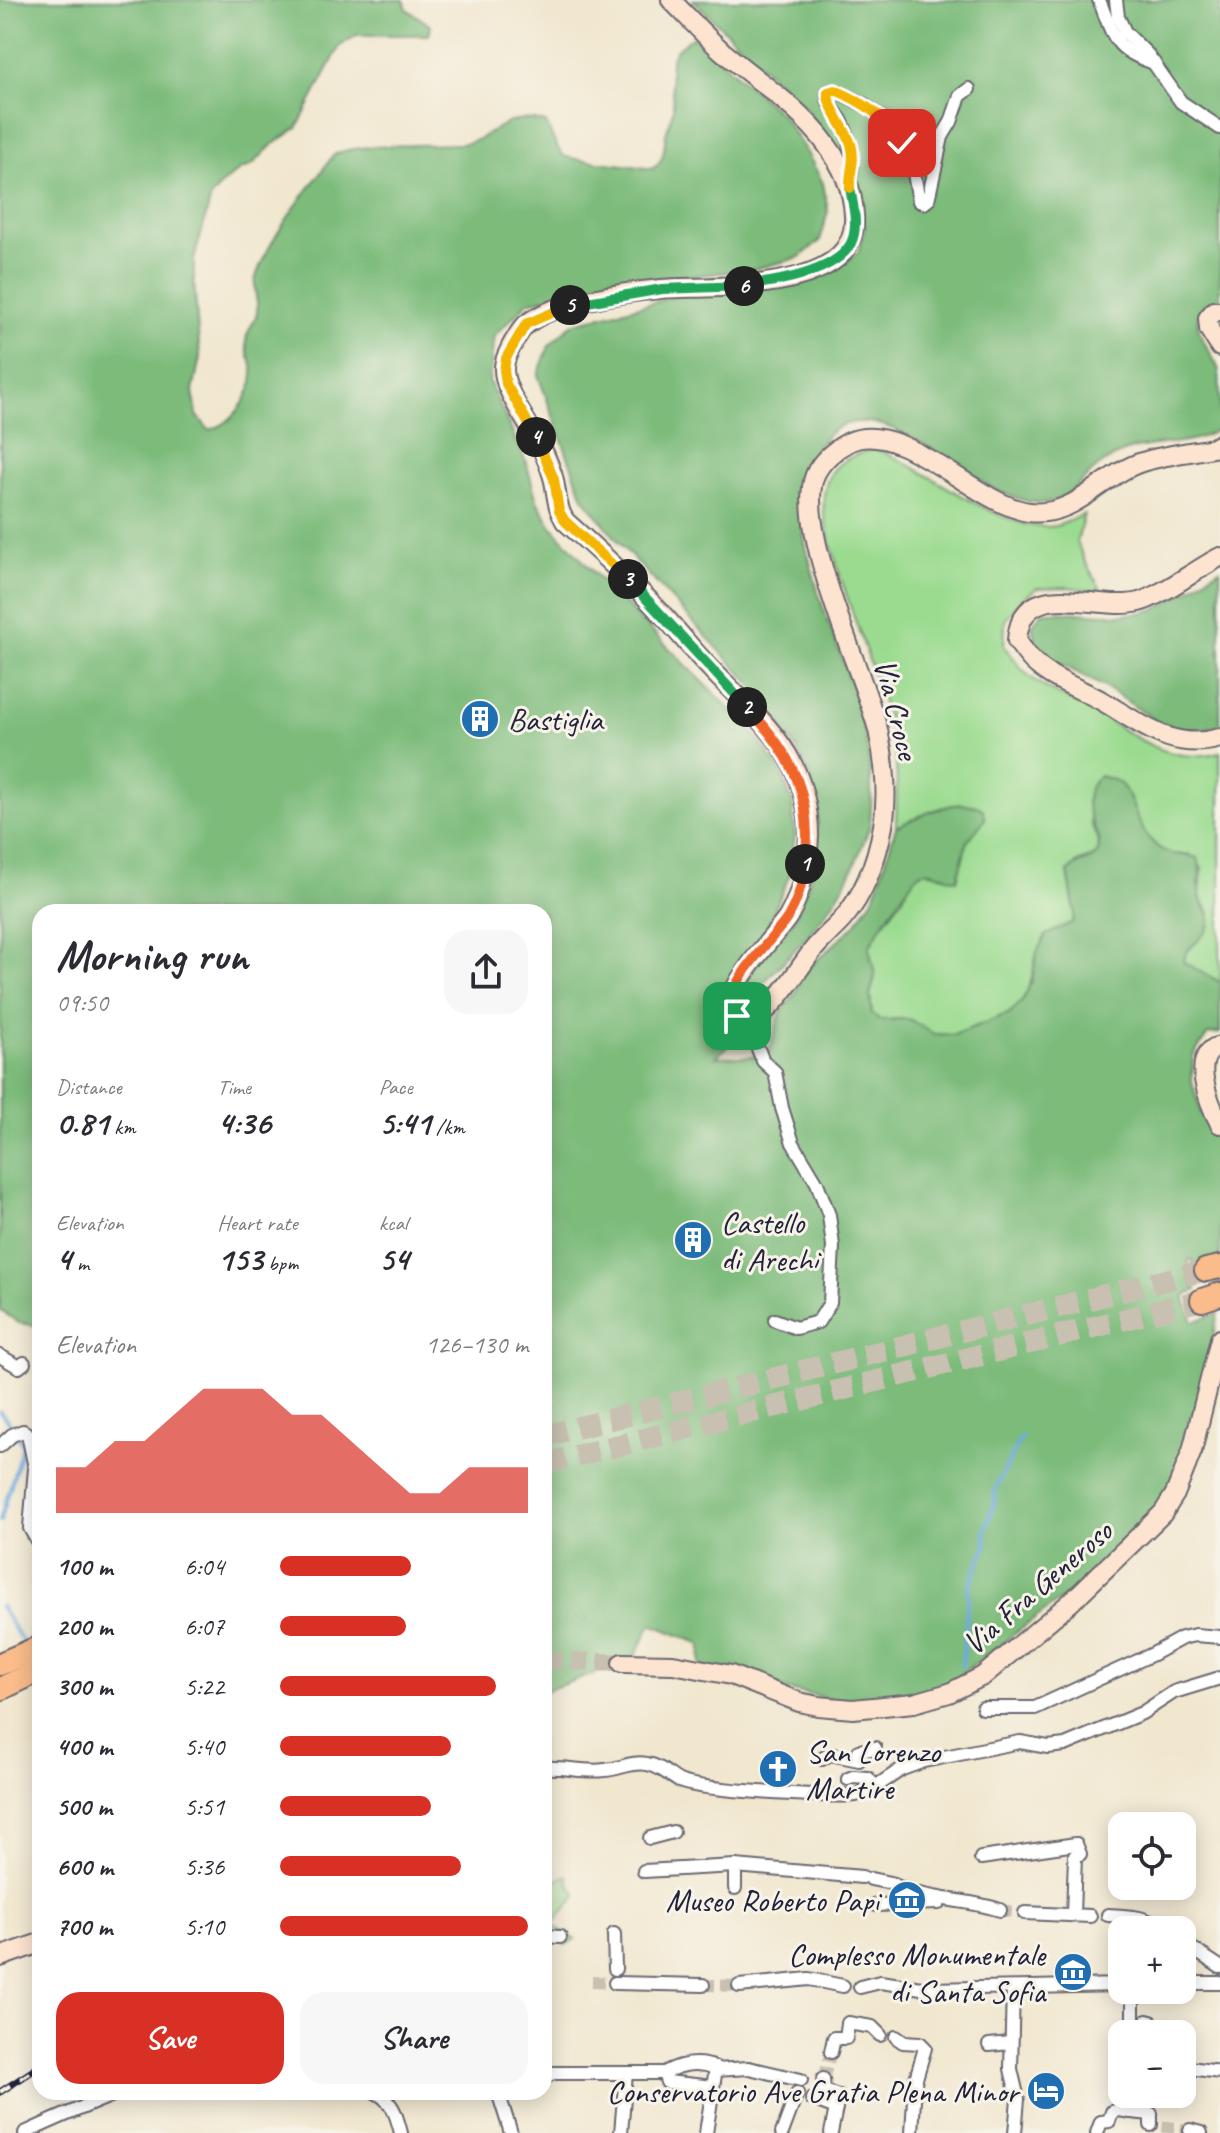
<!DOCTYPE html>
<html lang="en">
<head>
<meta charset="utf-8">
<style>
	:root { --surface:#fff; --page:#f7f7f7; --text:#2b2b33; --muted:#7c7c81; --accent:#d93025 }
	body { margin:0; font-family:Caveat,sans-serif; background:var(--page); color:var(--text); height:100vh; display:flex; flex-direction:column; font-size:30px; white-space:nowrap }
	* { box-sizing:border-box; margin:0 }
	p { font-size:26px; color:var(--muted) }
	.icon { flex:none; width:44px; height:44px; fill:none; stroke:currentColor; stroke-width:2; stroke-linecap:round; stroke-linejoin:round }
	.map { position:relative; flex:1; overflow:hidden }
	.details { position:absolute; left:32px; top:904px; width:520px; height:1196px; display:flex; flex-direction:column; background:var(--surface); border-radius:24px; box-shadow:0 4px 20px #0003 }
	.details>* { flex:none }
	.controls { position:absolute; left:1108px; top:1812px; display:grid; gap:16px }
	.controls a { display:grid; place-items:center; width:88px; height:88px; border-radius:16px; background:var(--surface); box-shadow:0 4px 20px #0003; font-size:40px }
	.pin { position:absolute; display:grid; place-items:center; width:68px; height:68px; color:#fff; margin:-34px; border-radius:16px; box-shadow:0 4px 12px #0006 }
	.km { position:absolute; width:40px; height:40px; margin:-20px; border-radius:50%; background:#222; color:#fff; font-size:22px; line-height:40px; text-align:center }
	.round { display:grid; place-items:center; flex:none; width:84px; height:84px; border-radius:24px; background:var(--page) }
	.head { display:flex; align-items:center; justify-content:space-between; height:136px; padding:0 24px }
	h1 { font-size:44px; font-weight:600; line-height:60px }
	.metrics { display:grid; grid-template-columns:repeat(3,1fr); gap:12px; height:136px; padding:8px 24px }
	.metrics div { display:grid; align-content:center }
	.metrics b { font-size:34px; font-weight:600 }
	.metrics small { font-size:22px; font-weight:400 }
	.metrics p { font-size:22px }
	.chart { height:224px; padding:16px 24px }
	.chart p { display:flex; justify-content:space-between }
	.chart svg { width:100%; height:144px; margin-top:8px; fill:var(--accent); opacity:.7 }
	.cta { display:flex; gap:16px; margin-top:auto; padding:16px 24px }
	.cta a { flex:1; height:92px; border-radius:24px; background:var(--accent); color:#fff; font-size:32px; font-weight:600; line-height:92px; text-align:center }
	.cta a+a { background:var(--page); color:var(--text) }
	ul { padding:0 24px; list-style:none; font-size:26px }
	li { display:grid; grid-template-columns:128px 96px 1fr; align-items:center; height:60px }
	li i { height:20px; border-radius:10px; background:var(--accent) }
	.map>svg:first-child { display:block }
	.green { fill:#9bdb90; stroke:#5e7e66; stroke-width:2 }
	.forest { fill:#7cbb7a; stroke:#4f6e5a; stroke-width:2 }
	.lines { fill:none; stroke-linecap:round; stroke-linejoin:round }
	.stream { stroke:#6faadf; stroke-width:4 }
	.street-tunnel { stroke:#c8c0b1; stroke-width:12; stroke-dasharray:12 6; stroke-linecap:butt }
	.secondary-tunnel { stroke:#c8c0b1; stroke-width:18; stroke-dasharray:18 9; stroke-linecap:butt }
	.highway-tunnel { stroke:#c8c0b1; stroke-width:22; stroke-dasharray:22 11; stroke-linecap:butt }
	.street-casing { stroke:#6a676f; stroke-width:16 }
	.secondary-casing { stroke:#6a676f; stroke-width:22 }
	.highway-casing { stroke:#6a676f; stroke-width:26 }
	.street { stroke:#fff; stroke-width:12 }
	.secondary { stroke:#fde4d0; stroke-width:18 }
	.highway { stroke:#f9bc8a; stroke-width:22 }
	.rail-casing { stroke:#22223b; stroke-width:7 }
	.rail { stroke:#f7f3e8; stroke-width:4; stroke-dasharray:12; stroke-linecap:butt }
	.split-1-casing { stroke:#fff; stroke-width:16 }
	.split-2-casing { stroke:#fff; stroke-width:16 }
	.split-3-casing { stroke:#fff; stroke-width:16 }
	.split-4-casing { stroke:#fff; stroke-width:16 }
	.split-5-casing { stroke:#fff; stroke-width:16 }
	.split-6-casing { stroke:#fff; stroke-width:16 }
	.split-7-casing { stroke:#fff; stroke-width:16 }
	.split-8-casing { stroke:#fff; stroke-width:16 }
	.split-1 { stroke:#f0652b; stroke-width:10 }
	.split-2 { stroke:#f0652b; stroke-width:10 }
	.split-3 { stroke:#22a559; stroke-width:10 }
	.split-4 { stroke:#f5b400; stroke-width:10 }
	.split-5 { stroke:#f5b400; stroke-width:10 }
	.split-6 { stroke:#22a559; stroke-width:10 }
	.split-7 { stroke:#22a559; stroke-width:10 }
	.split-8 { stroke:#f5b400; stroke-width:10 }
	.labels { text-anchor:middle; stroke-width:6; stroke-linejoin:round; paint-order:stroke }
	.street-label { font-size:32px; fill:#22223b; stroke:#f7f3e8 }
	.poi-label { font-size:32px; fill:#22223b; stroke:#f7f3e8; text-anchor:start }
</style>
</head>
<body>
<div class="map">
<svg width="1220" height="2133" viewBox="0 0 1220 2133">
	<rect width="100%" height="100%" fill="#f7f3e8"/>
	<filter id="ink" filterUnits="userSpaceOnUse"><feTurbulence type="fractalNoise" baseFrequency=".0125" numOctaves="2"/><feDisplacementMap in="SourceGraphic" scale="16" xChannelSelector="R" yChannelSelector="G"/><feConvolveMatrix kernelMatrix="1 2 1 2 8 2 1 2 1" color-interpolation-filters="sRGB"/></filter>
	<filter id="wash" filterUnits="userSpaceOnUse"><feTurbulence type="fractalNoise" baseFrequency=".006" numOctaves="4" result="noise"/><feDisplacementMap in="SourceGraphic" scale="32" xChannelSelector="R" yChannelSelector="G"/><feGaussianBlur stdDeviation="1.8" result="paint"/><feColorMatrix in="noise" values="0 0 0 0 0 0 0 0 0 0 0 0 0 0 0 0 0 1.4 0 .05"/><feComposite in="paint" operator="in"/></filter>
	<g filter="url(#wash)">
		<rect width="100%" height="100%" fill="#f1e7cf"/>
		<g class="green">
			<path d="M875 449C925 466 1005 536 1055 526 1065 524 1075 518 1084 514L1077 542 1084 560 1102 591 1068 587 1037 588 1020 601 1005 620 1004 646C1012 655 1019 667 1028 675 1046 691 1072 700 1093 712 1135 735 1169 767 1220 752V982L1183 963 1185 953 1206 932 1210 913 1200 897 1202 868 1189 854C1183 854 1175 855 1169 854 1147 848 1137 819 1130 800L1090 822C1113 868 1085 848 1068 872L1075 912 1073 922 1037 952C1033 976 1030 997 1010 1013L954 1035 934 1034 909 1019 880 1020 872 1014 870 995 875 976 869 948 879 929 903 898 911 880 919 873 928 871 957 880 967 842 985 818 909 821 896 827C897 792 899 758 889 723 875 672 855 623 839 572 831 543 817 512 827 482 834 461 856 453 875 449Z"/>
			<polygon points="567,1875 569,1884 577,1895 552,1925 575,1939 565,1945 562,1938 544,1935 544,1887"/>
		</g>
		<g class="forest">
			<path d="M0 0H404L407 9 431 26 429 35H357L340 46 297 128 272 145 251 166 241 169 223 183 211 197 194 260V282L200 357 193 391 197 415 209 430C232 425 254 395 253 371 252 361 246 351 246 341 246 332 255 322 257 313 259 301 252 289 256 277 267 243 297 203 319 175 324 169 329 160 334 155 350 143 437 145 460 144 491 142 503 109 546 123 551 133 556 149 564 156 569 160 639 166 652 169 666 159 663 150 666 135 668 124 674 115 673 104 672 75 660 53 694 37L781 114 807 153 823 183 828 211 820 241 798 258 754 269 587 288 528 302 494 336 489 382 526 462 537 501 553 528 596 575 754 733 780 770 792 801 795 835 790 874 760 943 726 989 721 1041 713 1045 731 1044 716 1057C727 1055 746 1059 754 1056L767 1059 781 1012 796 993 802 974 854 926 875 895 896 827C919 816 959 795 983 809L985 819 967 842 957 880C946 877 930 868 920 873 913 877 874 937 869 947L875 976 870 995 872 1014 880 1020 909 1019 934 1034 954 1035 1010 1013 1023 1000 1032 981 1037 952 1046 935 1073 922 1075 912 1068 872C1077 860 1093 863 1098 852 1106 833 1068 802 1100 776 1105 778 1114 779 1118 782 1136 796 1134 832 1162 850 1173 857 1186 853 1198 858 1203 872 1196 884 1200 897 1203 911 1217 917 1206 932 1197 944 1186 947 1183 962L1220 982V1033L1208 1034 1193 1056 1192 1081 1201 1114 1217 1138 1220 1151V1257L1195 1267 1192 1259 1188 1260 1196 1290 1184 1296 1193 1322 1218 1313 1195 1421 1174 1486 1147 1520 1088 1579 945 1686 886 1700H835L784 1689 700 1666 701 1644 651 1624 634 1660 544 1691V912H40V1326L19 1323 0 1310Z"/>
			<path d="M693 0H1220V300C1175 315 1211 346 1219 371 1220 387 1220 412 1220 428 1193 446 1163 441 1133 449 1124 451 1113 457 1105 462 1085 474 1067 505 1041 503 1030 502 1015 498 1005 494 959 475 865 379 820 444 787 493 803 536 817 588 826 621 841 653 852 686 865 728 875 778 870 823 869 831 865 838 862 846 840 909 793 952 747 999L742 992 752 968 795 919 815 865 818 808 805 764 768 702 622 546 583 497 538 375 549 346 572 324 685 294 811 280 838 269 858 252 865 229 858 187 807 110Z"/>
			<path d="M1220 569V726L1190 730 1159 723 1112 691 1057 662 1035 641 1032 626 1041 613C1078 607 1119 622 1155 609 1179 600 1198 581 1220 569Z"/>
		</g>
		<g class="lines">
			<g class="stream">
				<polyline points="0,1412 10,1423 23,1445 0,1521"/>
				<polyline points="0,1606 24,1644"/>
				<polyline points="962,1666 969,1586 986,1547 985,1530 994,1504 995,1490 1021,1437"/>
			</g>
		</g>
	</g>
	<g filter="url(#ink)">
		<g class="lines">
			<g class="street-tunnel">
				<polyline points="1000,1910 1025,1913"/>
				<polyline points="592,1982 615,1983 615,1973"/>
				<polyline points="703,1985 739,1986"/>
				<polyline points="823,2079 831,2052"/>
				<polyline points="1149,2131 1151,2125 1190,2130"/>
			</g>
			<polyline class="secondary-tunnel" points="544,1660 622,1663"/>
			<g class="highway-tunnel">
				<polyline points="544,1436 1206,1270"/>
				<polyline points="544,1464 1202,1300"/>
			</g>
			<defs>
				<g id="street">
					<path d="M1099 0C1114 36 1112 49 1154 63"/>
					<polyline points="1116,0 1118,17 1125,32 1148,55 1181,102 1220,128"/>
					<path d="M849 183C856 160 851 141 841 120 835 110 826 104 828 92H839L865 105 890 124 913 168 919 201 924 203 928 200 942 137 951 122 960 96 969 89"/>
					<polyline points="758,1049 763,1061 775,1072 782,1108 793,1143 817,1183 829,1215 833,1246 830,1303 818,1322 796,1328 775,1320"/>
					<polyline points="0,1356 19,1367 24,1363"/>
					<polyline points="0,1446 12,1435 23,1431 28,1434 35,1468 30,1528 40,1546"/>
					<polyline points="983,1708 1035,1708 1153,1654 1182,1638 1195,1635 1220,1637"/>
					<polyline points="822,1759 830,1754 859,1760 859,1751 875,1748"/>
					<path d="M544 1768C564 1766 585 1773 605 1770 620 1769 632 1761 647 1764 661 1766 668 1775 679 1781 701 1791 829 1797 856 1795L875 1787 902 1769 924 1761 1020 1742 1048 1747 1065 1745 1142 1713 1174 1692 1220 1678"/>
					<polyline points="848,1779 853,1777 868,1778 875,1787"/>
					<polyline points="650,1838 673,1832"/>
					<polyline points="981,1858 1076,1844 1080,1854 1075,1856 1073,1915"/>
					<polyline points="735,1866 735,1888"/>
					<polyline points="644,1871 735,1866 862,1877"/>
					<polyline points="871,1879 890,1883 907,1891"/>
					<path d="M920 1894C947 1901 973 1901 1000 1910"/>
					<polyline points="876,1905 939,1903"/>
					<polyline points="1025,1913 1090,1916"/>
					<path d="M1108 1915C1130 1916 1147 1916 1164 1930"/>
					<polyline points="614,1934 615,1969"/>
					<polyline points="544,1936 560,1937"/>
					<polyline points="1182,1942 1220,1967"/>
					<polyline points="615,1983 703,1985"/>
					<polyline points="1182,1983 1220,1983"/>
					<polyline points="739,1986 809,1979 843,1986"/>
					<polyline points="860,1987 880,1982 929,1989 1122,1985"/>
					<polyline points="1013,1988 1011,2069 1018,2099 1015,2133"/>
					<polyline points="1133,2021 1133,1990"/>
					<polyline points="1147,2021 1151,2022 1151,2034"/>
					<polyline points="896,2037 903,2042 920,2043 925,2048 915,2082 912,2133"/>
					<polyline points="989,2045 1011,2043"/>
					<polyline points="831,2052 834,2038 846,2038 848,2023 872,2027 880,2035"/>
					<polyline points="1182,2067 1220,2072"/>
					<polyline points="715,2070 749,2068 801,2080"/>
					<polyline points="664,2073 667,2082 713,2087"/>
					<path d="M544 2078 553 2073H664C680 2064 698 2061 716 2068L706 2133"/>
					<polyline points="823,2079 824,2091 838,2096 836,2108"/>
					<path d="M375 2092C393 2101 396 2114 401 2133"/>
					<polyline points="498,2092 511,2133"/>
					<polyline points="812,2099 836,2108 831,2133"/>
					<polyline points="1131,2112 1151,2114 1151,2125"/>
					<polyline points="1190,2130 1201,2133"/>
					<path d="M25 2133C57 2118 88 2105 120 2092"/>
					<polyline points="621,2133 626,2073"/>
					<polyline points="782,2133 797,2093"/>
					<polyline points="1097,2133 1101,2122 1109,2121 1112,2112 1119,2110 1131,2112 1133,2097 1155,2098 1160,2094"/>
				</g>
				<g id="secondary">
					<path d="M671 0C688 17 704 35 722 51 757 81 799 107 826 144 842 166 853 188 854 216 859 296 713 285 661 289 627 292 553 302 527 324 521 328 517 337 513 343 509 351 505 357 504 366 502 392 533 428 544 453 548 462 552 472 554 481 557 496 557 508 565 521 599 551 631 581 662 614 678 631 693 651 710 668 738 698 775 728 793 765 803 786 809 812 809 836 808 862 801 895 788 917 778 934 694 1015 750 1021 770 1016 799 968 813 950 822 939 833 930 842 920 864 895 877 859 883 826 888 796 885 760 878 730 863 672 794 528 815 475 821 461 835 449 849 442 901 417 976 505 1029 512 1076 518 1101 475 1142 462 1164 455 1190 452 1213 448L1220 444"/>
					<polyline points="1220,311 1214,311 1208,318 1209,329 1220,347"/>
					<path d="M1220 557C1198 568 1160 597 1139 602 1098 613 1021 573 1017 641 1023 649 1029 659 1037 665 1055 681 1081 689 1102 701 1140 723 1173 752 1220 738"/>
					<path d="M1220 1046C1188 1054 1210 1105 1220 1124"/>
					<polyline points="622,1663 673,1664 731,1675 799,1702 818,1706 853,1709 914,1703 949,1693 983,1676 1071,1602 1163,1513 1175,1494 1192,1451 1220,1339"/>
					<polyline points="0,1957 40,1943"/>
				</g>
				<g id="highway">
					<polyline points="1206,1270 1220,1267"/>
					<polyline points="1202,1300 1220,1294"/>
					<polyline points="0,1664 40,1647"/>
					<polyline points="0,1689 40,1670"/>
				</g>
			</defs>
			<use href="#street" class="street-casing"/>
			<use href="#secondary" class="secondary-casing"/>
			<use href="#highway" class="highway-casing"/>
			<use href="#street" class="street"/>
			<use href="#secondary" class="secondary"/>
			<use href="#highway" class="highway"/>
			<defs>
				<polyline id="rail" points="0,2092 40,2066"/>
			</defs>
			<use href="#rail" class="rail-casing"/>
			<use href="#rail" class="rail"/>
		</g>
	</g>
	<g class="lines" filter="url(#ink)">
		<defs>
			<path id="split-1" d="M737 1016C715 989 774 940 788 917 797 902 803 881 805 864"/>
			<path id="split-2" d="M747 707C793 755 814 797 805 864"/>
			<polyline id="split-3" points="628,579 747,707"/>
			<polyline id="split-4" points="536,437 554,479 559,511 565,521 628,579"/>
			<polyline id="split-5" points="536,437 506,384 504,370 506,358 526,324 570,305"/>
			<polyline id="split-6" points="570,305 662,289 744,286"/>
			<path id="split-7" d="M744 286C774 282 836 273 851 243 859 227 853 205 850 188"/>
			<path id="split-8" d="M850 188C849 172 856 161 851 144 846 129 826 104 828 92L835 90C863 102 886 117 902 143"/>
		</defs>
		<use href="#split-1" class="split-1-casing"/>
		<use href="#split-2" class="split-2-casing"/>
		<use href="#split-3" class="split-3-casing"/>
		<use href="#split-4" class="split-4-casing"/>
		<use href="#split-5" class="split-5-casing"/>
		<use href="#split-6" class="split-6-casing"/>
		<use href="#split-7" class="split-7-casing"/>
		<use href="#split-8" class="split-8-casing"/>
		<use href="#split-1" class="split-1"/>
		<use href="#split-2" class="split-2"/>
		<use href="#split-3" class="split-3"/>
		<use href="#split-4" class="split-4"/>
		<use href="#split-5" class="split-5"/>
		<use href="#split-6" class="split-6"/>
		<use href="#split-7" class="split-7"/>
		<use href="#split-8" class="split-8"/>
	</g>
	<defs>
		<symbol id="building-disc" viewBox="-11 -11 22 22"><circle r="9.5" fill="#1f6fb2" stroke="#f7f3e8"/><path d="M-4-6H4V6H1V3H-1V6H-4ZM-2.5-4.3h1.7v1.8h-1.7ZM.8-4.3h1.7v1.8H.8ZM-2.5-1h1.7V.8h-1.7ZM.8-1h1.7V.8H.8Z" fill="#fff"/></symbol>
		<symbol id="church-disc" viewBox="-11 -11 22 22"><circle r="9.5" fill="#1f6fb2" stroke="#f7f3e8"/><path d="M-1.2-6h2.4v3.5h3.3v2.4h-3.3V6h-2.4V-.1h-3.3v-2.4h3.3Z" fill="#fff"/></symbol>
		<symbol id="museum-disc" viewBox="-11 -11 22 22"><circle r="9.5" fill="#1f6fb2" stroke="#f7f3e8"/><path d="M0-6L6-3V-2H-6V-3ZM-5-1h2V3h-2ZM-1-1h2V3h-2ZM3-1h2V3H3ZM-6 4H6V6H-6Z" fill="#fff"/></symbol>
		<symbol id="hotel-disc" viewBox="-11 -11 22 22"><circle r="9.5" fill="#1f6fb2" stroke="#f7f3e8"/><path d="M-6-4.5h1.5V1H6V5H4.5V3h-9V5H-6ZM-4 0a1.8 1.8 0 1 1 3.6 0ZM.5 0V-2.5h3Q6-2.5 6 0Z" fill="#fff"/></symbol>
	</defs>
	<g fill-rule="evenodd">
		<use href="#building-disc" x="458" y="697" width="44" height="44"/>
		<use href="#building-disc" x="671" y="1218" width="44" height="44"/>
		<use href="#church-disc" x="756" y="1747" width="44" height="44"/>
		<use href="#museum-disc" x="885" y="1878" width="44" height="44"/>
		<use href="#museum-disc" x="1051" y="1950" width="44" height="44"/>
		<use href="#hotel-disc" x="1024" y="2069" width="44" height="44"/>
	</g>
	<g class="labels">
		<g class="street-label">
			<text transform="translate(897 709) rotate(76)" y="11">Via Croce</text>
			<text transform="translate(1037 1587) rotate(-41)" y="11">Via Fra Generoso</text>
		</g>
		<g class="poi-label">
			<text x="508" y="730">Bastiglia</text>
			<text x="721" y="1233">Castello<tspan x="721" dy="37">di Arechi</tspan></text>
			<text x="806" y="1762">San Lorenzo<tspan x="806" dy="37">Martire</tspan></text>
			<text x="879" y="1911" text-anchor="end">Museo Roberto Papi</text>
			<text x="1045" y="1965" text-anchor="end">Complesso Monumentale<tspan x="1045" dy="37">di Santa Sofia</tspan></text>
			<text x="1018" y="2102" text-anchor="end">Conservatorio Ave Gratia Plena Minor</text>
		</g>
	</g>
</svg>
<div class="controls">
<a><svg class="icon" aria-label="locate" viewBox="0 0 24 24"><circle cx="12" cy="12" r="6"/><path d="M12 2v4M12 18v4M2 12h4M18 12h4"/></svg></a>
<a>+</a>
<a>−</a>
</div>
<div class="pin" style="left:737px;top:1016px;background:#1e9e55"><svg class="icon" aria-label="arrive" viewBox="0 0 24 24"><path d="M6 21V4h12l-3 4 3 4H6"/></svg></div>
<div class="pin" style="left:902px;top:143px;background:#d93025"><svg class="icon" aria-label="check" viewBox="0 0 24 24"><path d="M5 12l5 5 9-10"/></svg></div>
<b class="km" style="left:805px;top:864px">1</b>
<b class="km" style="left:747px;top:707px">2</b>
<b class="km" style="left:628px;top:579px">3</b>
<b class="km" style="left:536px;top:437px">4</b>
<b class="km" style="left:570px;top:305px">5</b>
<b class="km" style="left:744px;top:286px">6</b>
<section class="details">
<div class="head"><div><h1>Morning run</h1><p>09:50</p></div><a class="round"><svg class="icon" aria-label="share" viewBox="0 0 24 24"><path d="M12 15V3M7 8l5-5 5 5M5 13v7h14v-7"/></svg></a></div>
<div class="metrics">
<div><p>Distance</p><b>0.81<small> km</small></b></div>
<div><p>Time</p><b>4:36</b></div>
<div><p>Pace</p><b>5:41<small> /km</small></b></div>
</div>
<div class="metrics">
<div><p>Elevation</p><b>4<small> m</small></b></div>
<div><p>Heart rate</p><b>153<small> bpm</small></b></div>
<div><p>kcal</p><b>54</b></div>
</div>
<div class="chart"><p><span>Elevation</span>126–130 m</p>
<svg viewBox="0 0 160 44" preserveAspectRatio="none"><path d="M0 44V30L10 30L20 22L30 22L40 14L50 6L60 6L70 6L80 14L90 14L100 22L110 30L120 38L130 38L140 30L150 30L160 30V44z"/></svg>
</div>
<ul>
<li><b>100 m</b>6:04<i style="width:53%"></i></li>
<li><b>200 m</b>6:07<i style="width:51%"></i></li>
<li><b>300 m</b>5:22<i style="width:87%"></i></li>
<li><b>400 m</b>5:40<i style="width:69%"></i></li>
<li><b>500 m</b>5:51<i style="width:61%"></i></li>
<li><b>600 m</b>5:36<i style="width:73%"></i></li>
<li><b>700 m</b>5:10<i style="width:100%"></i></li>
</ul>
<div class="cta"><a>Save</a><a>Share</a></div>
</section>
</div>
</body>
</html>
